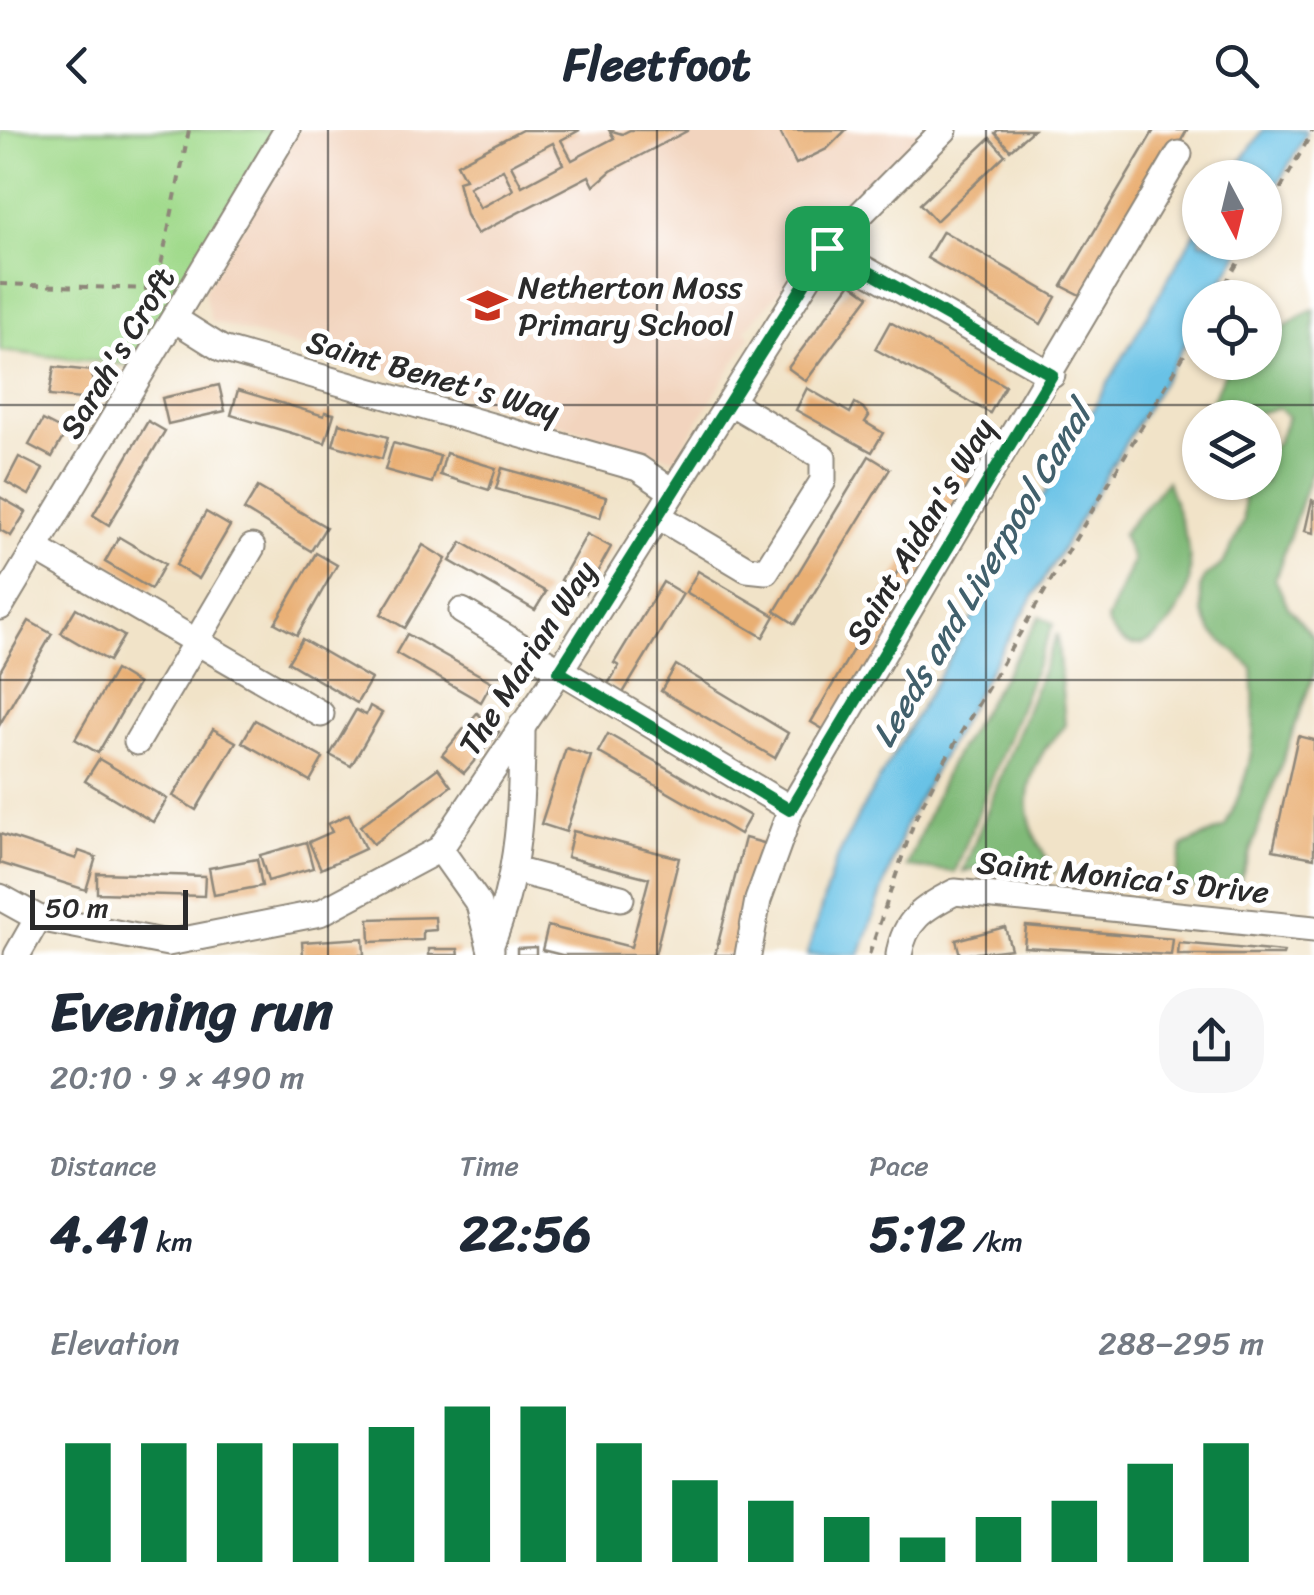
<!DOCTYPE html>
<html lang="en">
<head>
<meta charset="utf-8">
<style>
	:root { --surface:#fff; --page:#f6f6f7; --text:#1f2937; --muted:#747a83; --accent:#0b8043 }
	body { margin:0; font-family:Sriracha,sans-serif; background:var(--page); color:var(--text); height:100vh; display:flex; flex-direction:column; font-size:38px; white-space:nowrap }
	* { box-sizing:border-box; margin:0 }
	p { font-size:32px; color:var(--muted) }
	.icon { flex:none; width:55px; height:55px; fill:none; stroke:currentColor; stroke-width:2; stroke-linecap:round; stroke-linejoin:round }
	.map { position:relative; height:825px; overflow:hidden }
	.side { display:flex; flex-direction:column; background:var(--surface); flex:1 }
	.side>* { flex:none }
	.needle { width:65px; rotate:173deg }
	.tools { position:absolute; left:1182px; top:30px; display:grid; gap:20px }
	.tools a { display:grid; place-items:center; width:100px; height:100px; border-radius:50%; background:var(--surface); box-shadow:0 2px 8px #0004; font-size:50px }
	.scale { position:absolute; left:30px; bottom:25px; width:158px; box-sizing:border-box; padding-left:10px; border:5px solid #2b2b2b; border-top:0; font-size:28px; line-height:35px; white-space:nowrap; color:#2b2b2b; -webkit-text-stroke:8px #fff; paint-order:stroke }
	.pin { position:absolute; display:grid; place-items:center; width:85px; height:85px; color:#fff; margin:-42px; border-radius:20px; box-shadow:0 5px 15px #0006 }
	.round { display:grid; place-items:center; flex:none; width:105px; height:105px; border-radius:40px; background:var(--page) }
	.head { display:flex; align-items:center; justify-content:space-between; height:170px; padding:0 50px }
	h1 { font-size:55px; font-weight:800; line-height:75px }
	.stats { display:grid; grid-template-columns:repeat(3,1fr); gap:15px; height:170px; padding:10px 50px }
	.stats div { display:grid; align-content:center }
	.stats b { font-size:50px; font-weight:800 }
	.stats small { font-size:28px; font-weight:400 }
	.stats p { font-size:28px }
	.chart { height:280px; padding:20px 50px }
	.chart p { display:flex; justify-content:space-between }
	.chart svg { width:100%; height:180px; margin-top:10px; stroke:var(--accent); stroke-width:6 }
	header { display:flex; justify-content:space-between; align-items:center; height:130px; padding:0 50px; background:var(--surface); font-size:45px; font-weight:800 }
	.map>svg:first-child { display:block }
	.built { fill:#f2d4be }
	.green { fill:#a1da8c; stroke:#66825c; stroke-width:2.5 }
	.forest { fill:#80ba78; stroke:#567252; stroke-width:2.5 }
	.water { fill:#69c2e6; stroke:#4a7688; stroke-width:2.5 }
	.building { fill:#e9af73; fill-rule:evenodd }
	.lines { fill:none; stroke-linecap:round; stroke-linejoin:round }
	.minor-casing { stroke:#8e877a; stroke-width:29 }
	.path { stroke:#8e877a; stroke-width:4; stroke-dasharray:8 8; stroke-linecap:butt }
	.minor { stroke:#fff; stroke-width:25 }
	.route-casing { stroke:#fff; stroke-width:20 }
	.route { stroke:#0b8043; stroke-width:12 }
	.grid { fill:none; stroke:#2b2b2b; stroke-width:2.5; stroke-opacity:0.55 }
	.labels { text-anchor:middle; stroke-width:10; stroke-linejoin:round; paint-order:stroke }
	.poi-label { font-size:32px; fill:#2b2b2b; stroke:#fff; text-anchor:start }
	.street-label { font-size:32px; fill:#2b2b2b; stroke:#fff }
	.water-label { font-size:35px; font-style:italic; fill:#41606c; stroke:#fff }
</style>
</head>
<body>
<header><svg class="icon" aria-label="back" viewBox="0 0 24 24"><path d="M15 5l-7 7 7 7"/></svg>Fleetfoot<svg class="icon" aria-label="search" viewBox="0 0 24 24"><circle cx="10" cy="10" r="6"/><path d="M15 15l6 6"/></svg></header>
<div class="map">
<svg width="1314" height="825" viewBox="0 0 1314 825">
	<rect width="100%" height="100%" fill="#fff"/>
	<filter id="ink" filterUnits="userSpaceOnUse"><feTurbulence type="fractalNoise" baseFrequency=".01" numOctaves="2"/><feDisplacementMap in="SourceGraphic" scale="20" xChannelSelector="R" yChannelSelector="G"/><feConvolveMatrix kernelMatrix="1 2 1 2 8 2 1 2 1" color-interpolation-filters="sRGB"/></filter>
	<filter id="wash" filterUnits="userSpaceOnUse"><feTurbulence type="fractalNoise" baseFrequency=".0048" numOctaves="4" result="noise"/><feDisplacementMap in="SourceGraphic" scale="40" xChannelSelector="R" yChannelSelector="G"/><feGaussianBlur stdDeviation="2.25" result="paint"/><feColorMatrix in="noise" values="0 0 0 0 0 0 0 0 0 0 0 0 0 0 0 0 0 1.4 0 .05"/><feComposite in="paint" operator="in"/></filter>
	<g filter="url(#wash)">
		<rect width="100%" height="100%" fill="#f1e3c8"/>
		<polygon class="built" points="299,0 925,0 745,200 751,205 675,329 211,191 204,161"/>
		<polygon class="green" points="0,0 287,0 147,237 0,221"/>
		<g class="forest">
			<path d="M1314 179V334L1275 449 1288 477 1314 508V543L1236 761 1085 745 1175 750 1183 716 1225 697C1256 633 1256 607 1252 537L1212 502 1203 483 1200 458 1205 447 1223 434 1244 391 1243 353 1265 352V323L1278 312 1288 287 1278 278 1240 287 1205 285 1229 233 1265 232V203L1277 201Z"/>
			<path d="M1167 351C1177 383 1197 423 1188 457 1178 494 1134 546 1107 491L1133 431 1122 404Z"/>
			<polygon points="1040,486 1053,494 955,742 907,737 948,637"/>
			<path d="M1057 504 1065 595C1060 604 1051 610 1045 619 1017 664 1025 699 1055 742L986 735 963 742Z"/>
		</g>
		<g class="water">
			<polygon points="1263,0 1305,0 1306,4 1265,77 1265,48 1230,47"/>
			<polygon points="1200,94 1200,112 1245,113 1213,167 1200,168 1200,189 987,544 906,693 860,825 807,825 834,735 858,686"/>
		</g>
		<g id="blocks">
			<g class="building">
				<path d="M522 0H580L561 10 572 30 614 8 609 0 622 4 630 0H689L611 41 594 56 589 46 477 104 466 85 458 51 465 49 457 34ZM553 13 563 34 522 56 511 35ZM503 39 513 60 480 78 469 57Z"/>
				<polygon points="779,0 846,0 827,19 796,34"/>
				<polygon points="998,0 1033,0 1010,20 995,3"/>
				<polygon points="1154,0 1187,0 1090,170 1062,156"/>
				<polygon points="990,8 1005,25 936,91 920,74"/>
				<polygon points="943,101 1056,167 1041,194 927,128"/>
				<polygon points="851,153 869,166 806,251 788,238"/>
				<polygon points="890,192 1005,256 990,283 875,219"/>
				<polygon points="54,237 93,241 91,270 49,266"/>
				<polygon points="219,255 225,281 168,294 162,268"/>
				<polygon points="807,258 850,283 855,273 863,278 869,286 865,292 883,303 872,322 796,280"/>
				<polygon points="238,260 324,286 325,282 334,284 325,313 231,285"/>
				<polygon points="43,290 66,302 52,327 29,315"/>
				<polygon points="148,291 165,301 109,395 93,385"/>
				<polygon points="339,293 388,307 382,329 333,315"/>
				<polygon points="982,298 1005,311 906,481 882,468"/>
				<polygon points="393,313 440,326 432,353 385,340"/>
				<polygon points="446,323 496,338 489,360 440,345"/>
				<polygon points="869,326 890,339 795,494 775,481"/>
				<polygon points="19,327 43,339 29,365 6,352"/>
				<polygon points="502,338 606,367 600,388 496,359"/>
				<polygon points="258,357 326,397 311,421 244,380"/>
				<polygon points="0,367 26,382 11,406 0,400"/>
				<polygon points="1312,370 1314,371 1314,403 1305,401"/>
				<polygon points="206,382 230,396 199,449 176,435"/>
				<polygon points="587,404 611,417 585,464 561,450"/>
				<polygon points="119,407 165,434 151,459 105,432"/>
				<polygon points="462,412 546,462 535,480 450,431"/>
				<polygon points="423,415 446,429 405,498 381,484"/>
				<polygon points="316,423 337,435 297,505 275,493"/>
				<polygon points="698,441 775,486 763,507 686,462"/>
				<polygon points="663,452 683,464 623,563 608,554 619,536 614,533"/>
				<polygon points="76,478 124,506 109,531 61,503"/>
				<polygon points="877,478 899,491 833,605 811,592"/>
				<polygon points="29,491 52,504 0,594 0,541"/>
				<polygon points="407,504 492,552 481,572 396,523"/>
				<polygon points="302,509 371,549 357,573 288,532"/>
				<polygon points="676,535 788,603 775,628 661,561"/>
				<polygon points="115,540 138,554 98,623 75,609"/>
				<polygon points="370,576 382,583 351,636 330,625 356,580 366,585"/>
				<polygon points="477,583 499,602 464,643 442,625"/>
				<polygon points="255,590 323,628 310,651 242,612"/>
				<polygon points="213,599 236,612 196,680 173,666"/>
				<polygon points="608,604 750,686 740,704 598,622"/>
				<polygon points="1298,606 1314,610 1314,728 1273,720"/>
				<polygon points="566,618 591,626 566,702 541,694"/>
				<polygon points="99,629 167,669 153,692 85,651"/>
				<polygon points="438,638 451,656 373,714 360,696"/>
				<polygon points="349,684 365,719 321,739 309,712 332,702 328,694"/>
				<polygon points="573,701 679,728 655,825 562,825 542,820 548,796 631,817 649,748 567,727"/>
				<polygon points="0,704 76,729 79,721 96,727 86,760 0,733"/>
				<polygon points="745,708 771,715 742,825 715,825"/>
				<polygon points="306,712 313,738 268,751 260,725"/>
				<polygon points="257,729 262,756 214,765 209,738"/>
				<polygon points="97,743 205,746 204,766 97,763"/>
				<polygon points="435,787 436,800 423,801 423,810 370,812 369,789"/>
				<polygon points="1026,796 1173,809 1171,825 1024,817"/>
				<polygon points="1005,797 1011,819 960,825 956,810"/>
				<polygon points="363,808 364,825 303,825 302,812"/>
				<polygon points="1179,813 1284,822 1283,825 1178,825"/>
				<polygon points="536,817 536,825 517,825 517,818"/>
				<polygon points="429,819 458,819 459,825 429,825"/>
			</g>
		</g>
	</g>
	<g filter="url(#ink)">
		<use href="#blocks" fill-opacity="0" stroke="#8e877a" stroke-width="2.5"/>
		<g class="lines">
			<defs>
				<g id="minor">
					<polyline points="827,118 1052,245"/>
					<polyline points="176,190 222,219 638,338 673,362"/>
					<polyline points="658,386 747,439 766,441 823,351 823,327 730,272"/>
					<polyline points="35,418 321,584"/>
					<polyline points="0,477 287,0"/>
					<polyline points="462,481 791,679"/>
					<polyline points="137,612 252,417"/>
					<polyline points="440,719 479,774 491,820"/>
					<polyline points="514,740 621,768"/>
					<polyline points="0,767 38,788 168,813 320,783 440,719 559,542 827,118 944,0"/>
					<path d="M490 817C520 745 522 673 522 595"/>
					<polyline points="17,825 38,788"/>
					<polyline points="748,825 758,770 791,679 1179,24"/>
					<path d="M899 825C904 790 925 777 955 762L1314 799"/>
				</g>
			</defs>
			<use href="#minor" class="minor-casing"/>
			<g class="path">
				<polyline points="1265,87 1313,0"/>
				<polyline points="0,154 150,159 160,171"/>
				<polyline points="162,164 157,154 189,0"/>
				<polyline points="1217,168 1250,112"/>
				<polyline points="869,825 915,689 944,632 1200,198"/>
			</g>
			<use href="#minor" class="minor"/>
		</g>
	</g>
	<g class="lines" filter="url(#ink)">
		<defs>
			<polygon id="route" points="827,118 1052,245 790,680 559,542"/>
		</defs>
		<use href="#route" class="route-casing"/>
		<use href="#route" class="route"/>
	</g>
	<path class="grid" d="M328 0V825M657 0V825M986 0V825M0 275H1314M0 550H1314"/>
	<defs>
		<symbol id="school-bare" viewBox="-9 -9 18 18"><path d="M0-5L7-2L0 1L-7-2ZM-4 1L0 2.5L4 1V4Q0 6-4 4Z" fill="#c8321e" stroke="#fff" stroke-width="2.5" paint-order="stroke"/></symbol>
	</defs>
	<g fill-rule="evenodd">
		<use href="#school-bare" x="460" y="148" width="55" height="55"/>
	</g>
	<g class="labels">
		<g class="poi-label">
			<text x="518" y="168">Netherton Moss<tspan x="518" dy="37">Primary School</tspan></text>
		</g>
		<g class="street-label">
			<text transform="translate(117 223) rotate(-59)" y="11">Sarah's Croft</text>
			<text transform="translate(433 246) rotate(16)" y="11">Saint Benet's Way</text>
			<text transform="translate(920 401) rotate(-59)" y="11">Saint Aidan's Way</text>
			<text transform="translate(527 528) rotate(-57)" y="11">The Marian Way</text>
			<text transform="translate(1123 747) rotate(6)" y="11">Saint Monica's Drive</text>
		</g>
		<g class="water-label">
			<text transform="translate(981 445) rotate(-59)" y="12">Leeds and Liverpool Canal</text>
		</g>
	</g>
</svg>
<div class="tools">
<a><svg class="needle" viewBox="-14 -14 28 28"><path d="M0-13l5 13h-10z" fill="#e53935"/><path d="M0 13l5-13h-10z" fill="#747a83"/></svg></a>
<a><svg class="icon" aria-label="locate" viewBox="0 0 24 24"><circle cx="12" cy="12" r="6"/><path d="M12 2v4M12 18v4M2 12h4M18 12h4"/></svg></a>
<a><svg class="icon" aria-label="layers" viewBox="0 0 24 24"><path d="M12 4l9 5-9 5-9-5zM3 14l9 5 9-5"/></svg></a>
</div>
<div class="scale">50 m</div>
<div class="pin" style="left:827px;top:118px;background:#1e9e55"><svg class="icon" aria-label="arrive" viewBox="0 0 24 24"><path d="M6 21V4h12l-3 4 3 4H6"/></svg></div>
</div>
<section class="side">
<div class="head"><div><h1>Evening run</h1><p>20:10 · 9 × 490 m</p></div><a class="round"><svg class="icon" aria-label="share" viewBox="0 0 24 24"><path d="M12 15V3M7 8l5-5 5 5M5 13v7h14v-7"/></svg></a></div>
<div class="stats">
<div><p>Distance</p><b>4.41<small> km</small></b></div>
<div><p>Time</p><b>22:56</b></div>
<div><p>Pace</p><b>5:12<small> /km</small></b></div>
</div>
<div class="chart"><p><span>Elevation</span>288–295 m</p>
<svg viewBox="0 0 160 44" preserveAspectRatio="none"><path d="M5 44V15M15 44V15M25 44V15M35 44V15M45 44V11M55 44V6M65 44V6M75 44V15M85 44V24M95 44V29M105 44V33M115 44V38M125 44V33M135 44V29M145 44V20M155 44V15"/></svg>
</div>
</section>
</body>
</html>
